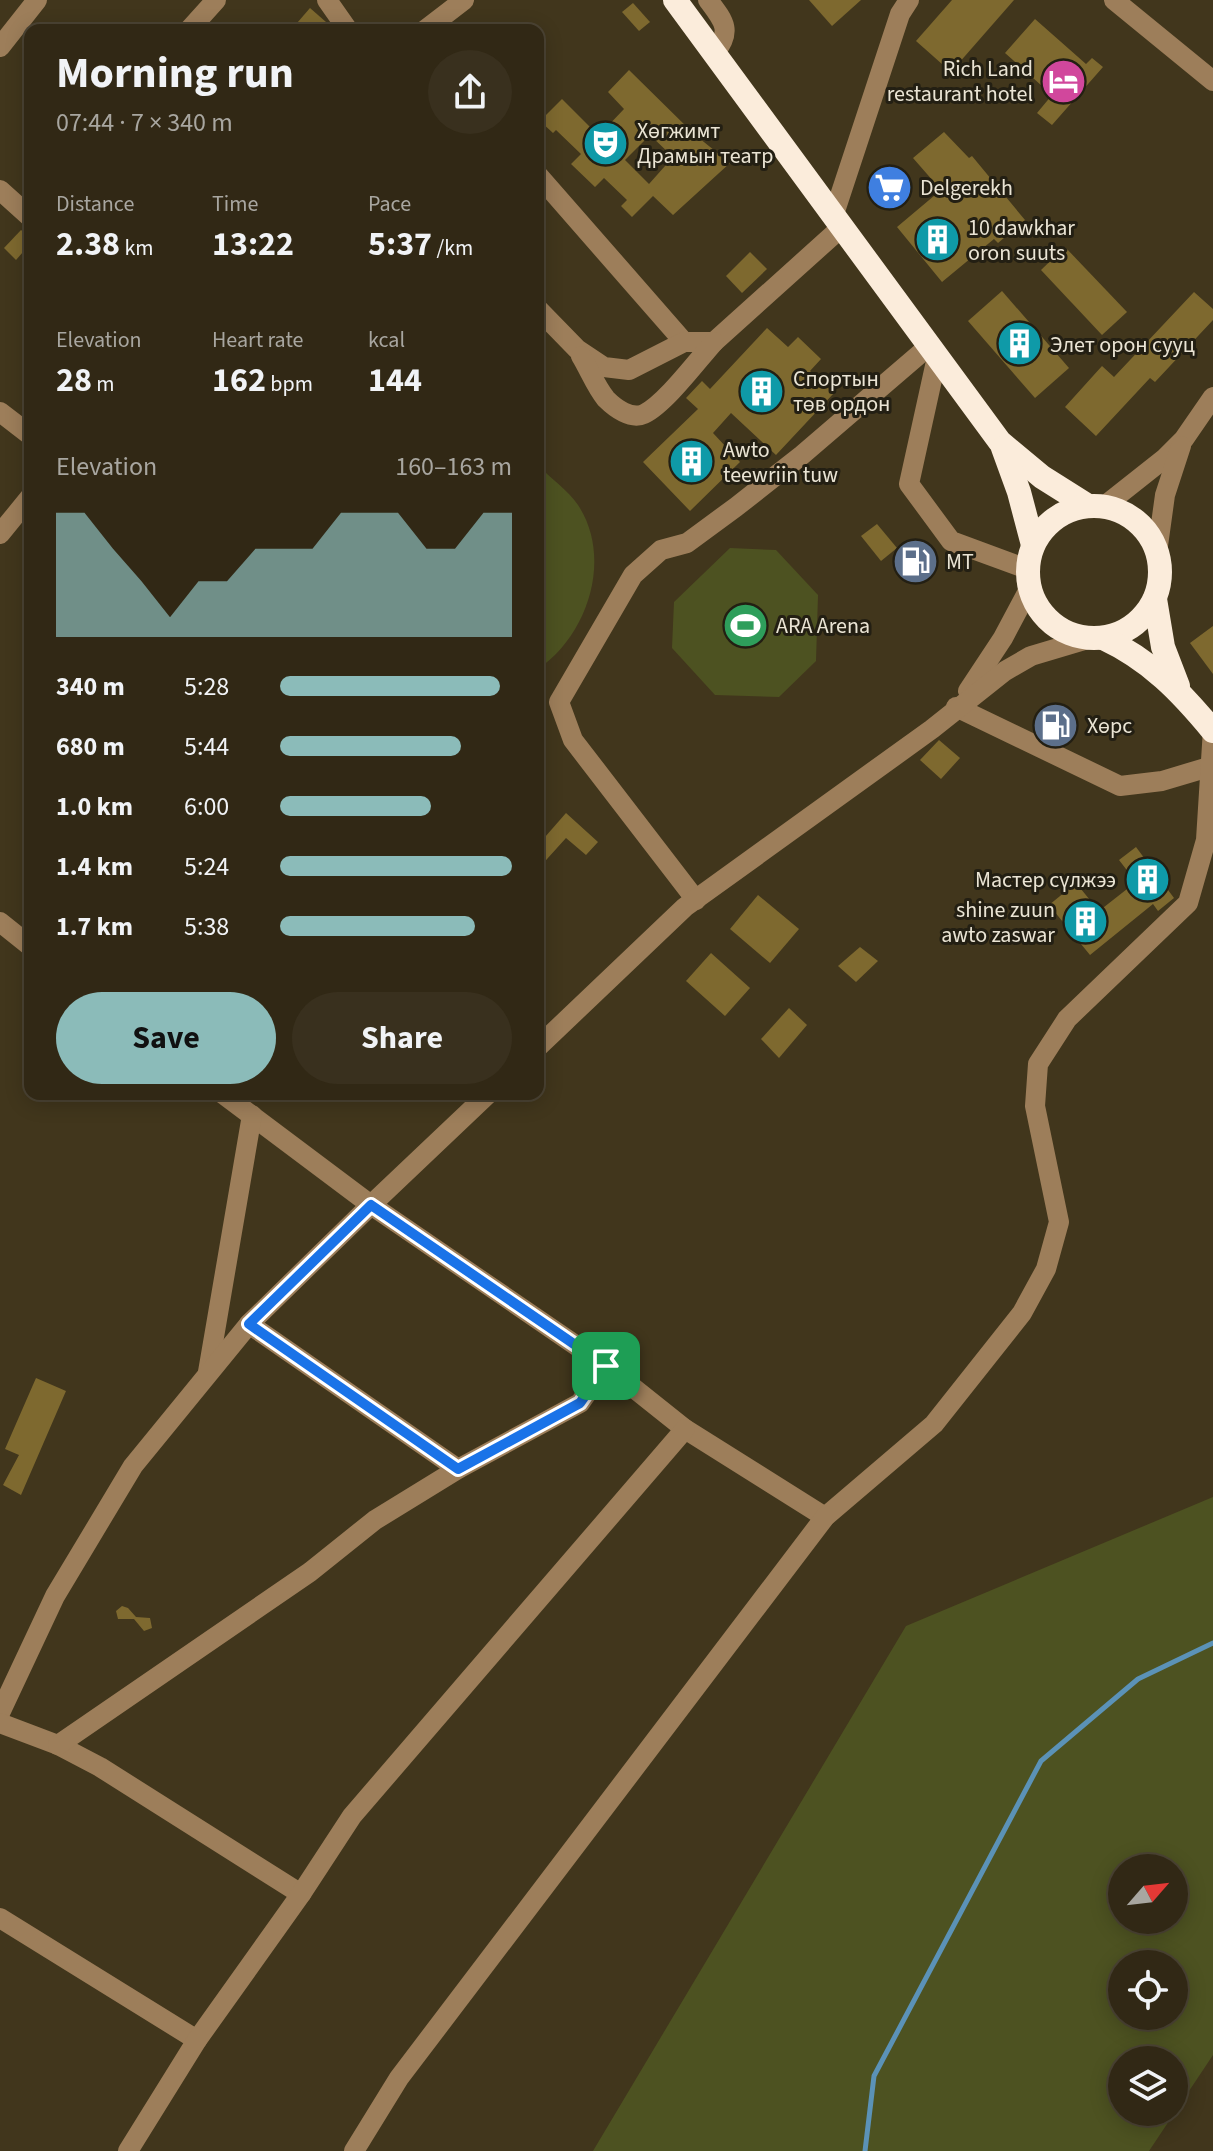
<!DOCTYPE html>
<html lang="en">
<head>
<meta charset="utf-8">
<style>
	:root { --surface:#312815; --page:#39301e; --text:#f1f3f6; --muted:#a8a6a0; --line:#4c4434; --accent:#8bbbb9 }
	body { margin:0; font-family:"Source Sans 3",sans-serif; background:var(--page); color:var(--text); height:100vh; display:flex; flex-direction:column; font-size:30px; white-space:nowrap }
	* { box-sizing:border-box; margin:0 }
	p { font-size:26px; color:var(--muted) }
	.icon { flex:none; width:44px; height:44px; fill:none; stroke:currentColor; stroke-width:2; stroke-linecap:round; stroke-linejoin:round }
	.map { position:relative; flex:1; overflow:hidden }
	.sheet { position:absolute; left:24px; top:24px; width:520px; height:1076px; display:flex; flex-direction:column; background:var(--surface); border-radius:16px; box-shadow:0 4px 20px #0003,0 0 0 2px var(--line) }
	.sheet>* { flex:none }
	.needle { width:52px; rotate:62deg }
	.fabs { position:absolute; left:1108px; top:1854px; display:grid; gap:16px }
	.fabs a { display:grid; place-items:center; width:80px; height:80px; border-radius:50%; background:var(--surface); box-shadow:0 4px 20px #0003,0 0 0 2px var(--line); font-size:40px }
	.pin { position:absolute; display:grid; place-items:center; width:68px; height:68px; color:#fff; margin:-34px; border-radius:16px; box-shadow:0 4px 12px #0006 }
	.round { display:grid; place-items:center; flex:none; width:84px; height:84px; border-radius:42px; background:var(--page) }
	.head { display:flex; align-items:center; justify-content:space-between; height:136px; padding:0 32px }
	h1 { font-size:44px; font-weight:700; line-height:60px }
	.metrics { display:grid; grid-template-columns:repeat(3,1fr); gap:12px; height:136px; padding:8px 32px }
	.metrics div { display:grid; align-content:center }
	.metrics b { font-size:34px; font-weight:700 }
	.metrics small { font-size:22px; font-weight:400 }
	.metrics p { font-size:22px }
	.chart { height:224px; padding:16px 32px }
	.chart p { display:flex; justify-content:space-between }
	.chart svg { width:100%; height:144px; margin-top:8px; fill:var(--accent); opacity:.7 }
	.button { display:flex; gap:16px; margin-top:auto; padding:16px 32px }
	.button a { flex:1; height:92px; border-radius:48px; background:var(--accent); color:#111; font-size:32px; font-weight:700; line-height:92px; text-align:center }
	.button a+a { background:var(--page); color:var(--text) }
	ul { padding:0 32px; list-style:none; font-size:26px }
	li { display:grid; grid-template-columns:128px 96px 1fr; align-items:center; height:60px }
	li i { height:20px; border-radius:10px; background:var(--accent) }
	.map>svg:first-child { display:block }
	.green { fill:#4d5221; fill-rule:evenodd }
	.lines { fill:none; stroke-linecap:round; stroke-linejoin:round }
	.stream { stroke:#5b92b7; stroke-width:5 }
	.building { fill:#7e692f; fill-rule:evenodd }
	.minor { stroke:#9d7e5a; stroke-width:20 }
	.highway { stroke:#fbecdb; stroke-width:24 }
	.route-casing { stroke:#fff; stroke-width:16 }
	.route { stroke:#1a73e8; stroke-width:10 }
	.labels { text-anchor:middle; stroke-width:6; stroke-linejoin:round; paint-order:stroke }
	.poi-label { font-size:22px; fill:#eae4d4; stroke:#231f13; text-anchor:start }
</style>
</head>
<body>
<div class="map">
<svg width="1213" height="2151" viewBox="0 0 1213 2151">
	<rect width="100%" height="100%" fill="#41361c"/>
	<g class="green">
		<path d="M538 465C550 478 568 490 578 505 613 558 588 635 538 669Z"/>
		<polygon points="730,548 776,550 818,595 816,661 779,697 715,695 672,648 674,602"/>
		<path d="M1213 1497V2055L1149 2151H593L906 1626ZM1174 1868V1920H1122V1868ZM1122 1964H1174V2016H1122ZM1122 2060H1174V2112H1122Z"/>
	</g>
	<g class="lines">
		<polyline class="stream" points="865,2151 874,2076 1041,1761 1138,1679 1213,1643"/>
	</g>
	<g class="building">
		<polygon points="809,0 861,0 832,26"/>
		<polygon points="952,0 1014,0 951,72 916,41"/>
		<polygon points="633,3 650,22 639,31 622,12"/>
		<polygon points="310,8 326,22 332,30 291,30"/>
		<polygon points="1035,19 1086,64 1092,58 1103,67 1052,125 1037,113 1052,95 1005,53"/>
		<path d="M629 70 694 134 730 163 673 215 653 196 632 217 621 206 627 200 604 178 595 187 571 164 581 154 556 130 553 133 540 121 562 99 591 128 597 123 604 130 624 109 608 92ZM650 135 673 157 649 184 625 160Z"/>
		<polygon points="944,132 969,158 972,156 1025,220 998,243 994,239 942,282 897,227 941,190 913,158"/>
		<polygon points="21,230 30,237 30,244 16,260 4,248"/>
		<polygon points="1065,247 1127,312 1102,335 1041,270"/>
		<polygon points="750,252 767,269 742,293 726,276"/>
		<polygon points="1002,291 1069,368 1035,398 968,321"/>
		<polygon points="1194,292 1213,309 1213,320 1155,382 1150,378 1096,436 1065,407 1102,366 1114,377"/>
		<polygon points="767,328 788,347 798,337 821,359 810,371 834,393 776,455 731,413 713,433 740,462 690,511 643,462 698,409 686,398 702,381 710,389"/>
		<polygon points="877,524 897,548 881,561 861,536"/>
		<polygon points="1213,626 1213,674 1190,643"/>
		<polygon points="939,740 960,758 941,779 920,760"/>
		<polygon points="566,813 598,842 586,855 566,838 538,869 538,845"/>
		<polygon points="1136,847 1174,898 1158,911 1153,904 1090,955 1049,905 1076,883 1099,911 1136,882 1119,860"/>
		<polygon points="758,895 799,929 770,963 730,929"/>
		<polygon points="860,947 878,961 856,982 838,966"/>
		<polygon points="711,953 750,988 725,1016 686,981"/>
		<polygon points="789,1008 807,1025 779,1058 761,1039"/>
		<polygon points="36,1378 66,1391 21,1495 3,1485 19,1455 5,1449"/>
		<polygon points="122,1606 128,1608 136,1617 150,1618 152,1628 144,1631 134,1619 118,1619 116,1611"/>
	</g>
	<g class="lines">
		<g class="minor">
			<polyline points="327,0 348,30"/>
			<path d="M708 0C724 21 733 31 714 54"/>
			<polyline points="1114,0 1213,81"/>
			<polyline points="189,30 216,0"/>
			<polyline points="425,30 464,0"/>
			<polyline points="0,47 37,0"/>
			<polyline points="538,175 684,342"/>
			<polyline points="0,190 30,217"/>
			<polyline points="834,214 900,14 909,0"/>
			<polyline points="538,309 577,349 604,367 629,370 684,342 714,342 843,226"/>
			<path d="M581 356C589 369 596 387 606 399 615 408 631 420 644 414 665 404 697 361 714 342"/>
			<polyline points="937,357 909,484 951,541 1027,569"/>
			<polyline points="0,412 30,435"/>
			<polyline points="1103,507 1165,458 1184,439 1213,397"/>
			<polyline points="0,534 30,497"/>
			<polyline points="1157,553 1165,495 1181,446"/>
			<polyline points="968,691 1003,638 1029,589"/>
			<polyline points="956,707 1120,786 1162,781 1212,766"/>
			<polyline points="696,900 573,740 559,702 633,575 661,550 687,543 736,507 802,455 929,346"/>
			<polyline points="0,922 30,946"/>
			<polyline points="538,1047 685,907 932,729 1005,671 1031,656 1088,639"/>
			<polyline points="223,1094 371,1205 606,1366 685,1429 825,1517"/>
			<polyline points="249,1324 458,1469"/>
			<polyline points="208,1372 252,1115"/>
			<polyline points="0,1713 55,1596 133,1466 249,1324 371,1205 488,1094"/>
			<polyline points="0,1723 58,1745 100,1767 301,1894"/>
			<polyline points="58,1745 310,1572 375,1520 458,1469 580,1403 606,1366"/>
			<polyline points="0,1918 197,2040"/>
			<polyline points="128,2151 197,2040 301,1894 352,1816 685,1429"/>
			<polyline points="354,2151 399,2078 825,1517 934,1424 1022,1313 1046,1269 1059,1222 1035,1106 1038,1064 1067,1019 1188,903 1206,840 1213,729"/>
		</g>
		<g class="highway">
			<polyline points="675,0 1000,442 1042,477 1088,506"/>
			<polyline points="1003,448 1019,492 1033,545"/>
			<circle cx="1094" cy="572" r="66"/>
			<polyline points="1155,599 1163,647 1178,686"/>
			<path d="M1103 638C1150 660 1180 691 1213 731"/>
		</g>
	</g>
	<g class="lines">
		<defs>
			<polygon id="route" points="371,1205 606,1366 580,1403 458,1469 249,1324"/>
		</defs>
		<use href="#route" class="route-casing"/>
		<use href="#route" class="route"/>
	</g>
	<defs>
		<symbol id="hotel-disc" viewBox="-11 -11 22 22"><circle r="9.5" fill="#d1479c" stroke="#231f13"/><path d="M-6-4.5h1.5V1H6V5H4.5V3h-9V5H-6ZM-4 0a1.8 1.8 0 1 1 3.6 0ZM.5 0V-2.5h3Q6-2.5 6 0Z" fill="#fff"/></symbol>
		<symbol id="theatre-disc" viewBox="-11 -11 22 22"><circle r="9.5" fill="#0f9aa8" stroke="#231f13"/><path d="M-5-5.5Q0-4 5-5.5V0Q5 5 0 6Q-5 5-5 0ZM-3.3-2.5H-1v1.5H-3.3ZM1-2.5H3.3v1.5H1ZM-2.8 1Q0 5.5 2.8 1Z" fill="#fff"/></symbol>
		<symbol id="supermarket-disc" viewBox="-11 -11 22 22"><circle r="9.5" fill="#3f7fe0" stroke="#231f13"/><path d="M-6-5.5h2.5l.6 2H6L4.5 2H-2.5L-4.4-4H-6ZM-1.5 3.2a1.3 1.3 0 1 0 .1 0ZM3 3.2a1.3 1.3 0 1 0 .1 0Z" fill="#fff"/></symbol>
		<symbol id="building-disc" viewBox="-11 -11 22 22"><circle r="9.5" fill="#0f9aa8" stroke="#231f13"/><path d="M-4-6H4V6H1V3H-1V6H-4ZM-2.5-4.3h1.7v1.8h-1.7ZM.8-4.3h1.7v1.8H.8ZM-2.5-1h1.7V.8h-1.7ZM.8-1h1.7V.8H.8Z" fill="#fff"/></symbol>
		<symbol id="fuel-disc" viewBox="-11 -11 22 22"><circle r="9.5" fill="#5c6f8a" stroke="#231f13"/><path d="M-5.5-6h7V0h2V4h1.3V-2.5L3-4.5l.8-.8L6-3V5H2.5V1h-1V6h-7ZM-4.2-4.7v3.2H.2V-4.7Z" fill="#fff"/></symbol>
		<symbol id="stadium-disc" viewBox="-11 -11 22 22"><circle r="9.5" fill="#2e9e5b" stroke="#231f13"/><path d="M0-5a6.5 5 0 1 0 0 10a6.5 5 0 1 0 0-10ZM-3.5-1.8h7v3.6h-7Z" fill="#fff"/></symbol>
	</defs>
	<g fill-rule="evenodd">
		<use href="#hotel-disc" x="1038" y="56" width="51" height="51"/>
		<use href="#theatre-disc" x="580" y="118" width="51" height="51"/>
		<use href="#supermarket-disc" x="864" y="162" width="51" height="51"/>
		<use href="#building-disc" x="912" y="214" width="51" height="51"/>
		<use href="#building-disc" x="994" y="318" width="51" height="51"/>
		<use href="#building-disc" x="736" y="366" width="51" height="51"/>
		<use href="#building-disc" x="666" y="436" width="51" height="51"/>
		<use href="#fuel-disc" x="890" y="536" width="51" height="51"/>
		<use href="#stadium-disc" x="720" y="600" width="51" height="51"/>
		<use href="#fuel-disc" x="1030" y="700" width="51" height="51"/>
		<use href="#building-disc" x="1122" y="854" width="51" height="51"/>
		<use href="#building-disc" x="1060" y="896" width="51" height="51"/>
	</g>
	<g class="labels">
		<g class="poi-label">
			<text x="1033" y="76" text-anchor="end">Rich Land<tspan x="1033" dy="25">restaurant hotel</tspan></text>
			<text x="637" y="138">Хөгжимт<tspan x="637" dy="25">Драмын театр</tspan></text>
			<text x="920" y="195">Delgerekh</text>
			<text x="968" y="235">10 dawkhar<tspan x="968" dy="25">oron suuts</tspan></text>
			<text x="1050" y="352">Элет орон сууц</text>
			<text x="793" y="386">Спортын<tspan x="793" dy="25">төв ордон</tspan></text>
			<text x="723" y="457">Awto<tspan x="723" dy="25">teewriin tuw</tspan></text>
			<text x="946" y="569">MT</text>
			<text x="776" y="633">ARA Arena</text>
			<text x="1087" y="733">Хөрс</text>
			<text x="1116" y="887" text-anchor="end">Мастер сүлжээ</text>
			<text x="1055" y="917" text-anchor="end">shine zuun<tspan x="1055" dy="25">awto zaswar</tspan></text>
		</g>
	</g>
</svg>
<div class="fabs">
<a><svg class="needle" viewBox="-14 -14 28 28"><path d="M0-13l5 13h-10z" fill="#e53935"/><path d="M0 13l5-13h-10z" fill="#a8a6a0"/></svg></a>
<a><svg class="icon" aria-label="locate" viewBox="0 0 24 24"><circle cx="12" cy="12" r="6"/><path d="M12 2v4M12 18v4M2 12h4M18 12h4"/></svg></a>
<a><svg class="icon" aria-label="layers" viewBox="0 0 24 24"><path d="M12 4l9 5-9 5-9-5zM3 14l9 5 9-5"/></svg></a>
</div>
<div class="pin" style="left:606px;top:1366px;background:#1e9e55"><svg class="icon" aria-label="arrive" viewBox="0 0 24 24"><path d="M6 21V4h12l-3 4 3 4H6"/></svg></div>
<section class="sheet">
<div class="head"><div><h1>Morning run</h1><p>07:44 · 7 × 340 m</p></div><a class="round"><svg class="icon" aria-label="share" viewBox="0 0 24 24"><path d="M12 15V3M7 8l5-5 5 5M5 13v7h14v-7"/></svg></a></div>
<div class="metrics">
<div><p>Distance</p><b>2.38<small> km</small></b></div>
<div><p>Time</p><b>13:22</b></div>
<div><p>Pace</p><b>5:37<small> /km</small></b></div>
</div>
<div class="metrics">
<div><p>Elevation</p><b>28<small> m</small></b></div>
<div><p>Heart rate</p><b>162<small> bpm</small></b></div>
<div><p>kcal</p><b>144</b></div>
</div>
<div class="chart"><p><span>Elevation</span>160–163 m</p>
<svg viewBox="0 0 160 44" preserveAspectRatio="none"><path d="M0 44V6L10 6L20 17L30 27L40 38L50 27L60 27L70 17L80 17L90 17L100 6L110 6L120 6L130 17L140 17L150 6L160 6V44z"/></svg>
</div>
<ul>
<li><b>340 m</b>5:28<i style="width:95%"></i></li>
<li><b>680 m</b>5:44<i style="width:78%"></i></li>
<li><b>1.0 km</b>6:00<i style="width:65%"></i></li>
<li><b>1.4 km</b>5:24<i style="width:100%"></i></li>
<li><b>1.7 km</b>5:38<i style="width:84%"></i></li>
</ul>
<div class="button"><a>Save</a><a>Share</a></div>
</section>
</div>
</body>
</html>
